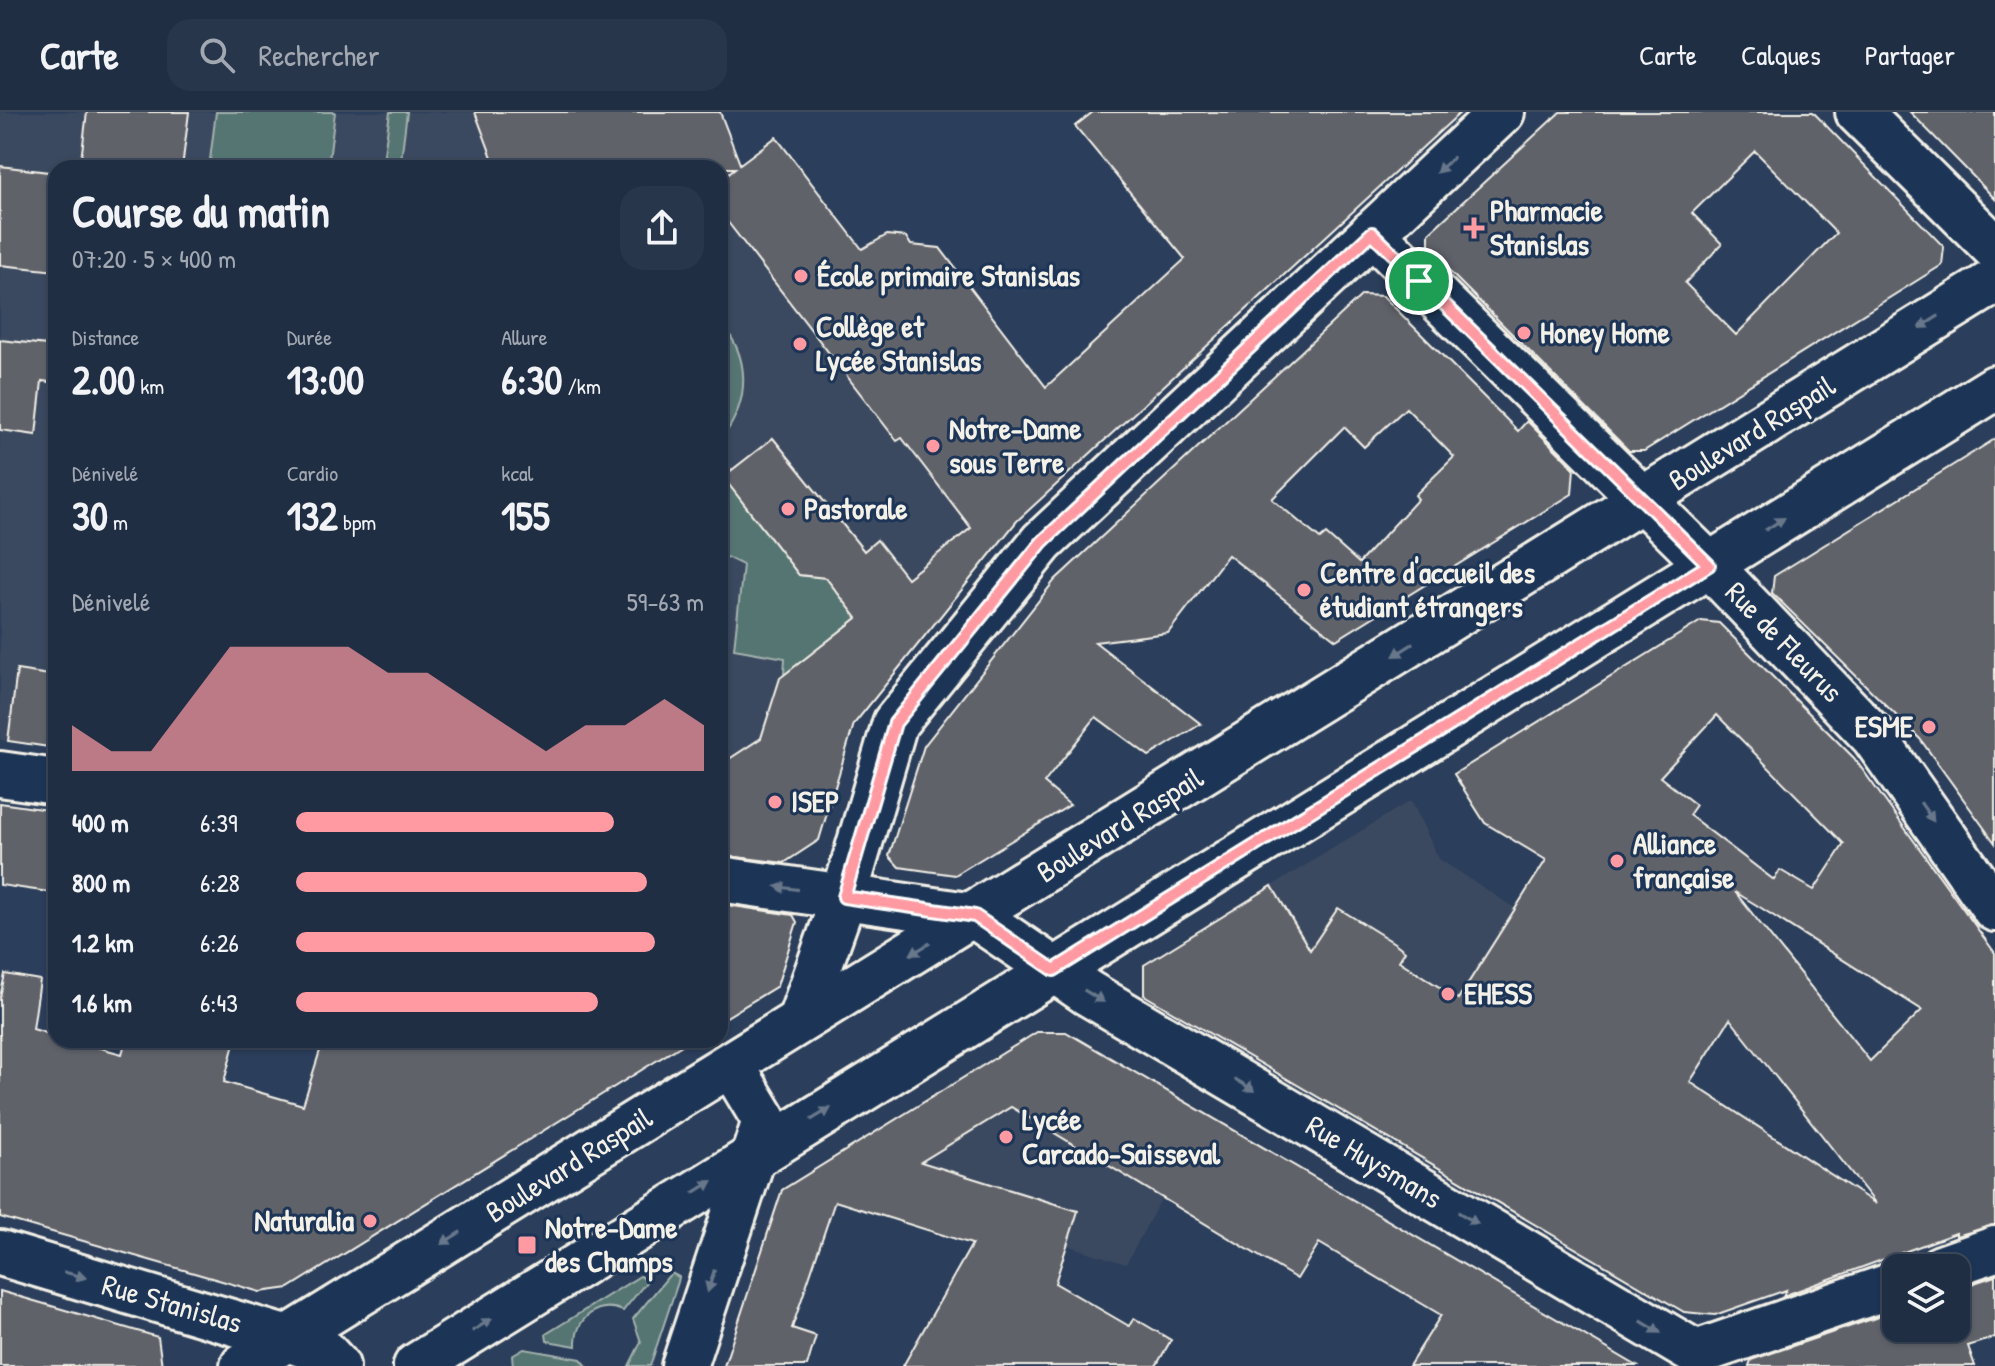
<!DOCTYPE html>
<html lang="fr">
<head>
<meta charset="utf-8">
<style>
	:root { --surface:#202e44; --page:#28364b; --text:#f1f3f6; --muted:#a2a8b2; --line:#3d4a5d; --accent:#ff9aa2 }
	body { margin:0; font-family:"Patrick Hand",sans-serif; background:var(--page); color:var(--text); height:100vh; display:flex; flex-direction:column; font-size:30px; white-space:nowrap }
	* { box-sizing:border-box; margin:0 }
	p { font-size:26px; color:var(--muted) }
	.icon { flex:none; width:44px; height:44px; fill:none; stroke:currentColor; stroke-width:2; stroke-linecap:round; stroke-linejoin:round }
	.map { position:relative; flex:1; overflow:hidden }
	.side { position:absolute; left:48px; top:48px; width:680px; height:888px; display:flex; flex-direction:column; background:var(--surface); border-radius:24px; box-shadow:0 2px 6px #0004,0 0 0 2px var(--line) }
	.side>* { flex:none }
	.fabs { position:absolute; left:1882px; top:1142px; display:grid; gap:16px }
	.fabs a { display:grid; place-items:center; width:88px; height:88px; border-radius:16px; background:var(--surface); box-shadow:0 2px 6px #0004,0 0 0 2px var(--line); font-size:40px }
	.pin { position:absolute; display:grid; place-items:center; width:68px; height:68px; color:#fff; margin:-34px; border:4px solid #fff; border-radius:50%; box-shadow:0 2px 8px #0007 }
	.round { display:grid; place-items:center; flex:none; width:84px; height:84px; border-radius:24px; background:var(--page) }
	.overview { display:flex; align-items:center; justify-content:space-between; height:136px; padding:0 24px }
	h1 { font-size:44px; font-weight:700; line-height:60px }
	.metrics { display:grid; grid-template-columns:repeat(3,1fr); gap:12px; height:136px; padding:8px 24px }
	.metrics div { display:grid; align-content:center }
	.metrics b { font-size:40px; font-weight:700 }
	.metrics small { font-size:22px; font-weight:400 }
	.metrics p { font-size:22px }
	.chart { height:224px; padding:16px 24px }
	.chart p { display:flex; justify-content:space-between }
	.chart svg { width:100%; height:144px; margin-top:8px; fill:var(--accent); opacity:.7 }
	ul { padding:0 24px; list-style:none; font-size:26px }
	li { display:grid; grid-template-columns:128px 96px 1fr; align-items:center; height:60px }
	li i { height:20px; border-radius:10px; background:var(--accent) }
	header { display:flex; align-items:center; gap:48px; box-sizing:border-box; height:112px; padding:0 40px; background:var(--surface); border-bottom:2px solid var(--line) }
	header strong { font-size:38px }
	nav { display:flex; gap:44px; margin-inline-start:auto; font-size:28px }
	.search { width:560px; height:72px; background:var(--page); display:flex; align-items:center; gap:20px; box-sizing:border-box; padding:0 28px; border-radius:24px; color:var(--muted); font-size:30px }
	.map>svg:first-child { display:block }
	.built { fill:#3b4960 }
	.green { fill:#557473; stroke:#a4b2ae; stroke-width:2 }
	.building { fill:#61626b; stroke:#f4f1e8; stroke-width:2; fill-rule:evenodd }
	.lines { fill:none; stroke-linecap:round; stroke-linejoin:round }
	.minor-casing { stroke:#f4f1e8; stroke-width:50 }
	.major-casing { stroke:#f4f1e8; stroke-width:50 }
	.minor { stroke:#1d3557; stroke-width:44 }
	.major { stroke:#1d3557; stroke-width:44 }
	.oneway { fill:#68778a }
	.route-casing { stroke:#fff; stroke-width:16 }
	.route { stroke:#ff9aa2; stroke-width:10 }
	.poi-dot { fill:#ff9aa2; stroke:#1d3557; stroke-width:3 }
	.labels { text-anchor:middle; stroke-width:6; stroke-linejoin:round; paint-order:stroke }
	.poi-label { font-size:30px; font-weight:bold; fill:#f4f1e8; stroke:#1d3557; text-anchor:start }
	.street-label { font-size:30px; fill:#f4f1e8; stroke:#1d3557 }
</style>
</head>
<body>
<header>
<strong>Carte</strong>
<div class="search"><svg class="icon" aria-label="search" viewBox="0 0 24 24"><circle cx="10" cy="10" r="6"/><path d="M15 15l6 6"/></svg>Rechercher</div>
<nav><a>Carte</a><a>Calques</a><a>Partager</a></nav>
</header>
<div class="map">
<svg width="1995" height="1254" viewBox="0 0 1995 1254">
	<rect width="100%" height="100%" fill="#2b3e5b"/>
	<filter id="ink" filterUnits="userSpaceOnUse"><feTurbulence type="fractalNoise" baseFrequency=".0125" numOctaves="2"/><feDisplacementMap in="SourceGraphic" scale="16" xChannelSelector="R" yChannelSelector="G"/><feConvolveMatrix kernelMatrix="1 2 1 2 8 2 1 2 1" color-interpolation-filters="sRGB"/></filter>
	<g filter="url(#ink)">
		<g class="built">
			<polygon points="0,0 475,0 496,56 56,56 56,636 0,628"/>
			<polygon points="725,35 1017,409 869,593 781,564 758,635 752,632 720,653 720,56 682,56"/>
			<polygon points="1411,688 1439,747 1536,810 1657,949 1317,850 1272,774"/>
			<polygon points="1003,941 1182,1048 1126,1152 820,1054"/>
		</g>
		<g class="green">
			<polygon points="216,0 335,0 328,56 209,56"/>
			<polygon points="390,0 407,0 400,56 382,56"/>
			<path d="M720 210C751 245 750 288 723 325L720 322Z"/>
			<polygon points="723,365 799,463 812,465 820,458 857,506 784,563 785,546 734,537 743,453 720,442"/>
			<polygon points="671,1161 679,1165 678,1170 650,1254 629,1254 641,1230 633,1207"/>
			<path d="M640 1164 647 1169 623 1199C597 1188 575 1207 576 1234L547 1229 546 1222Z"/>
			<polygon points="524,1237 581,1247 587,1254 513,1254 512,1244"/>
		</g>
		<g class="building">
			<polygon points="87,0 189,0 182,56 80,56"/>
			<polygon points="475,0 720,0 740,52 776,25 862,137 887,123 906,125 911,133 940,136 1046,275 1185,147 1075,14 1093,0 1461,0 1017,409 854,612 819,728 784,751 720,743 720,653 761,626 780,566 857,506 826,466 799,463 723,365 773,326 864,439 877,428 907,466 971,416 902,326 897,329 720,100 720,68 735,56 496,56"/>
			<path d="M1560 0H1813L1944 135 1942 153 1644 339H1629L1429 139V121ZM1755 39 1836 121 1736 223 1685 171 1722 132 1692 101Z"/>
			<polygon points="1910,0 1995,0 1995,87 1965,56"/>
			<polygon points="0,54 56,61 56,159 0,153"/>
			<path d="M1362 183 1383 184 1518 319 1527 309 1574 356 1572 382 1336 528 1228 443 1168 521 1095 530 1201 612 1149 644 1096 605 1044 671 1070 693 955 763 899 755 889 744 924 634 1055 468ZM1406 296 1454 345 1415 383 1418 387 1359 451 1326 422 1320 427 1272 387 1344 315 1364 335Z"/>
			<polygon points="0,228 56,234 56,271 42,269 36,323 0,318"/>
			<polygon points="1995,327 1995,731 1920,627 1772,481 1774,464"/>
			<path d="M1701 509 1719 511 1854 646 1995 841V1113L1956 1124V1121L1783 1184 1786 1178 1715 1203 1684 1200 1144 883V853L1272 774 1310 838 1338 796 1396 832 1405 839 1399 849 1458 887 1546 748 1485 711 1454 662ZM1717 603 1844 732 1814 778 1780 758 1774 768 1689 703 1696 693 1660 665ZM1735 780 1758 794 1922 898 1870 949ZM1730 907 1876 1092 1690 970Z"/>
			<polygon points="17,558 56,564 56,636 8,629"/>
			<polygon points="0,691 56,699 56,781 0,773"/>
			<polygon points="720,792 793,803 797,810 777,874 720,909"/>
			<polygon points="5,862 40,868 33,917 56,924 56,928 71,928 122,942 126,928 235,928 224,970 303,993 322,932 375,936 370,928 690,928 289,1176 260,1180 0,1105 0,885"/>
			<polygon points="1037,920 1066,920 1637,1254 1409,1254 1441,1203 1319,1131 1297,1167 1011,995 921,1050 1078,1099 1055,1171 1129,1214 1134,1206 1171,1228 1156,1254 903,1254 972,1132 835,1089 792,1216 816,1224 807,1254 724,1254 782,1078"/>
			<polygon points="1995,1164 1995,1225 1968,1234 1975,1254 1749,1254 1751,1248 1887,1202 1892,1216 1956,1216 1956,1177"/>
			<polygon points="0,1179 158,1225 162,1254 0,1254"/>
		</g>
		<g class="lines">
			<defs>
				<g id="minor">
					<polyline points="1372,121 1709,453 1874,625 1995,797"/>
					<polyline points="0,662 56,670"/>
					<polyline points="720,767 975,804 1088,881 1696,1241"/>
					<polyline points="800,908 844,785 895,611 1042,430 1502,0"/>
					<polyline points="0,1141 288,1227 324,1240 337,1254"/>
					<polyline points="1941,1156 1995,1137"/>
					<polyline points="1696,1241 1896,1172"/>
					<polyline points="684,1254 765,1009 732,954"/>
				</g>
				<g id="major">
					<polyline points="1858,0 1995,136"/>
					<polyline points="243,1254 1995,169"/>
					<polyline points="416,1254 1995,276"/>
				</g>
			</defs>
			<use href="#minor" class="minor-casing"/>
			<use href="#major" class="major-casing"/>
			<use href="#minor" class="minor"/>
			<use href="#major" class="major"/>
		</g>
		<defs><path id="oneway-solid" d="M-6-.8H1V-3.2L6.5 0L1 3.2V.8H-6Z" transform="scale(2)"/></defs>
		<g class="oneway">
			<use href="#oneway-solid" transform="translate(1445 53) rotate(137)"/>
			<use href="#oneway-solid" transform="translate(1929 210) rotate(148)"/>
			<use href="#oneway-solid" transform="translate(1775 412) rotate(-32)"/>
			<use href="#oneway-solid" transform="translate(1403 538) rotate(148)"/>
			<use href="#oneway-solid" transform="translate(1927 700) rotate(55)"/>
			<use href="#oneway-solid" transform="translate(787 776) rotate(-172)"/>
			<use href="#oneway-solid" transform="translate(920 837) rotate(149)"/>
			<use href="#oneway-solid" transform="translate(1094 884) rotate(31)"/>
			<use href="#oneway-solid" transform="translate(1245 973) rotate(31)"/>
			<use href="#oneway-solid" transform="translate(821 1002) rotate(-31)"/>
			<use href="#oneway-solid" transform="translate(703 1075) rotate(-32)"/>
			<use href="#oneway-solid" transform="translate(1468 1106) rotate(31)"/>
			<use href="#oneway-solid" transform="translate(451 1126) rotate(148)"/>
			<use href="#oneway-solid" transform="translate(75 1163) rotate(16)"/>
			<use href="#oneway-solid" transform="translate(711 1169) rotate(107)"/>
			<use href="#oneway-solid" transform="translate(482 1213) rotate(-32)"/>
			<use href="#oneway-solid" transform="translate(1651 1215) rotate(31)"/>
		</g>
	</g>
	<g class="lines" filter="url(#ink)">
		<defs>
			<polygon id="route" points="1372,121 1709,453 1054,858 975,804 844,785 895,611 1042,430"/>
		</defs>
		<use href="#route" class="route-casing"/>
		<use href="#route" class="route"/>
	</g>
	<g class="poi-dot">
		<path d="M1470 104h8v8h8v8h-8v8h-8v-8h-8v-8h8z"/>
		<circle cx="801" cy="164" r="8"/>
		<circle cx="1524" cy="221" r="8"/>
		<circle cx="800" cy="232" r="8"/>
		<circle cx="933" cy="334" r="8"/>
		<circle cx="788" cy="397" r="8"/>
		<circle cx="1304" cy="478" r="8"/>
		<circle cx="1929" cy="615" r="8"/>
		<circle cx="775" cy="690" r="8"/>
		<circle cx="1617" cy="749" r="8"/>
		<circle cx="1448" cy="882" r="8"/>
		<circle cx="1006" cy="1025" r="8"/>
		<circle cx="370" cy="1109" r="8"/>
		<rect x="517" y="1123" width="20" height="20" rx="4"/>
	</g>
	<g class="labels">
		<g class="poi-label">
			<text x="1490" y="109">Pharmacie<tspan x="1490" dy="34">Stanislas</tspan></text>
			<text x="817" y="174">École primaire Stanislas</text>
			<text x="816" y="225">Collège et<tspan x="816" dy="34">Lycée Stanislas</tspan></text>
			<text x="1540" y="231">Honey Home</text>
			<text x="949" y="327">Notre-Dame<tspan x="949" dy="34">sous Terre</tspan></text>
			<text x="804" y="407">Pastorale</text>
			<text x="1320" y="471">Centre d'accueil des<tspan x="1320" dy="34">étudiant étrangers</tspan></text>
			<text x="1913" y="625" text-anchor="end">ESME</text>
			<text x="791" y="700">ISEP</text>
			<text x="1633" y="742">Alliance<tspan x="1633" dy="34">française</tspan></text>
			<text x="1464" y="892">EHESS</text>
			<text x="1022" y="1018">Lycée<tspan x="1022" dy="34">Carcado-Saisseval</tspan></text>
			<text x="354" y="1119" text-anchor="end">Naturalia</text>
			<text x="545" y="1126">Notre-Dame<tspan x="545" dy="34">des Champs</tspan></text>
		</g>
		<g class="street-label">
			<text transform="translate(1752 321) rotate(-32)" y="10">Boulevard Raspail</text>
			<text transform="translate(1784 530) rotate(46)" y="10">Rue de Fleurus</text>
			<text transform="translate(1120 713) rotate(-32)" y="10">Boulevard Raspail</text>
			<text transform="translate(1374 1050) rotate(31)" y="10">Rue Huysmans</text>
			<text transform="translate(569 1053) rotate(-32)" y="10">Boulevard Raspail</text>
			<text transform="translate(172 1192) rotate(16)" y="10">Rue Stanislas</text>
		</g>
	</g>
</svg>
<div class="fabs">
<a><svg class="icon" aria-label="layers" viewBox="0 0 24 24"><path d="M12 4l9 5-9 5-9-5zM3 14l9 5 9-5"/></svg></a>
</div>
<div class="pin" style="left:1419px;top:169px;background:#1e9e55"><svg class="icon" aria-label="arrive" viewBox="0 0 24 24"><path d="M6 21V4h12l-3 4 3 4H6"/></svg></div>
<section class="side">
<div class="overview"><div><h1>Course du matin</h1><p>07:20 · 5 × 400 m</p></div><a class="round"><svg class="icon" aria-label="share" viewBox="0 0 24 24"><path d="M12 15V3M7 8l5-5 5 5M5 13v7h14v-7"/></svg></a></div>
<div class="metrics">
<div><p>Distance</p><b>2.00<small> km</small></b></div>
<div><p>Durée</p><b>13:00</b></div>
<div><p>Allure</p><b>6:30<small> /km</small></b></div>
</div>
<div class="metrics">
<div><p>Dénivelé</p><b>30<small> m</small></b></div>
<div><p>Cardio</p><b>132<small> bpm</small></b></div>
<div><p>kcal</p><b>155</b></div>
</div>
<div class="chart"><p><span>Dénivelé</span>59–63 m</p>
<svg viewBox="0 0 160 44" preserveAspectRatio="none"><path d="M0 44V30L10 38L20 38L30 22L40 6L50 6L60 6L70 6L80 14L90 14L100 22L110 30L120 38L130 30L140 30L150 22L160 30V44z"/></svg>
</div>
<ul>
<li><b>400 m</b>6:39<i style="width:78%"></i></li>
<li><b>800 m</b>6:28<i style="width:86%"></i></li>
<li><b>1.2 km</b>6:26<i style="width:88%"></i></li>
<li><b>1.6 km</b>6:43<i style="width:74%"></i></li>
</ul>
</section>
</div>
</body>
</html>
